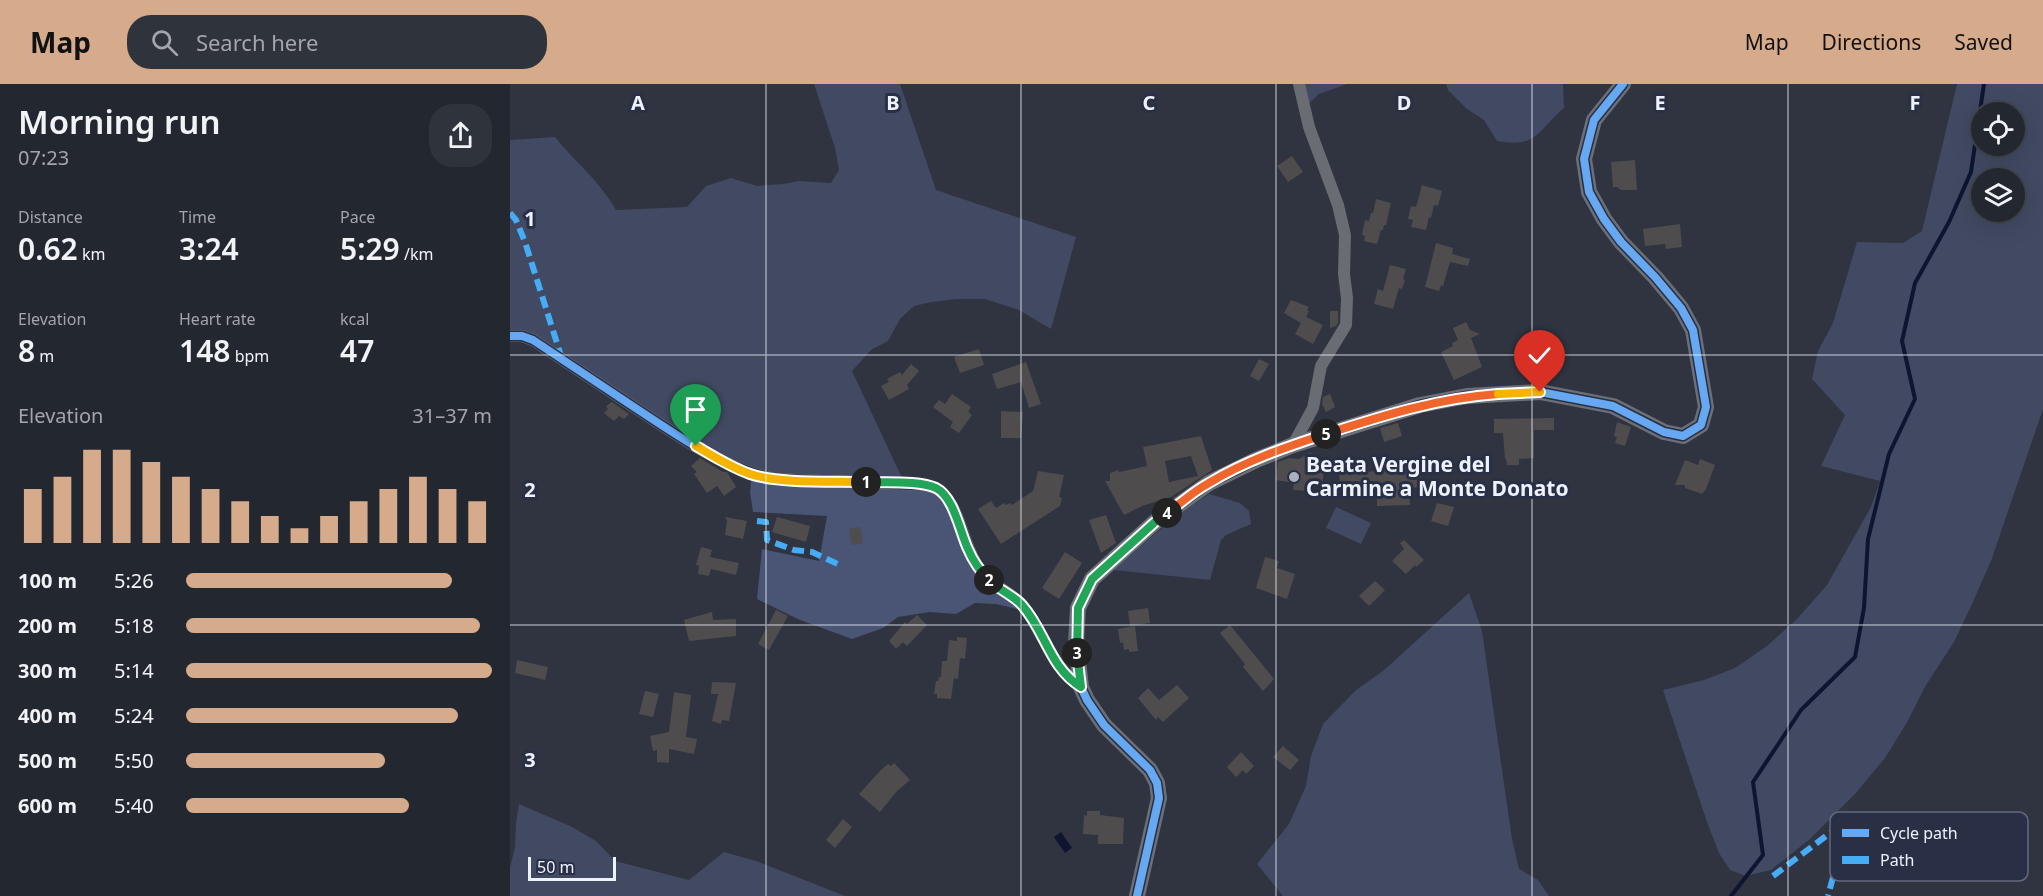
<!DOCTYPE html>
<html lang="en">
<head>
<meta charset="utf-8">
<style>
	:root { --surface:#232730; --page:#2f333c; --text:#f1f3f6; --muted:#a3a5ab; --line:#40444c; --accent:#d6ab8b }
	body { margin:0; font-family:"Noto Sans",sans-serif; background:var(--page); color:var(--text); height:100vh; display:flex; flex-direction:column; font-size:22px; white-space:nowrap }
	* { box-sizing:border-box; margin:0 }
	p { font-size:20px; color:var(--muted) }
	.icon { flex:none; width:33px; height:33px; fill:none; stroke:currentColor; stroke-width:2; stroke-linecap:round; stroke-linejoin:round }
	.map { position:relative; flex:1; overflow:hidden }
	.drawer { display:flex; flex-direction:column; background:var(--surface); width:510px }
	.drawer>* { flex:none }
	.controls { position:absolute; left:1461px; top:18px; display:grid; gap:12px }
	.controls a { display:grid; place-items:center; width:54px; height:54px; border-radius:50%; background:var(--surface); box-shadow:0 6px 24px #0002,0 0 0 2px var(--line); font-size:30px }
	.scale { position:absolute; left:18px; bottom:15px; width:88px; box-sizing:border-box; padding-left:6px; border:3px solid #eef2fe; border-top:0; font-size:16px; line-height:21px; white-space:nowrap; color:#eef2fe; -webkit-text-stroke:4px #293046; paint-order:stroke }
	.pin { position:absolute; display:grid; place-items:center; width:51px; height:51px; color:#fff; margin:-62px -26px; border-radius:50% 50% 50% 0; rotate:-45deg; box-shadow:0 0 6px #0007 }
	.pin .icon { rotate:45deg }
	.km { position:absolute; width:30px; height:30px; margin:-15px; border-radius:50%; background:#222; color:#fff; font-size:16px; line-height:30px; text-align:center }
	.round { display:grid; place-items:center; flex:none; width:63px; height:63px; border-radius:24px; background:var(--page) }
	.headline { display:flex; align-items:center; justify-content:space-between; height:102px; padding:0 18px }
	h1 { font-size:33px; font-weight:600; line-height:45px }
	.metrics { display:grid; grid-template-columns:repeat(3,1fr); gap:9px; height:102px; padding:6px 18px }
	.metrics div { display:grid; align-content:center }
	.metrics b { font-size:30px; font-weight:600 }
	.metrics small { font-size:16px; font-weight:400 }
	.metrics p { font-size:16px }
	.chart { height:168px; padding:12px 18px }
	.chart p { display:flex; justify-content:space-between }
	.chart svg { width:100%; height:108px; margin-top:6px; stroke:var(--accent); stroke-width:6 }
	ul { padding:0 18px; list-style:none; font-size:20px }
	li { display:grid; grid-template-columns:96px 72px 1fr; align-items:center; height:45px }
	li i { height:15px; border-radius:8px; background:var(--accent) }
	header { display:flex; align-items:center; gap:36px; box-sizing:border-box; height:84px; padding:0 30px; background:var(--accent); color:#111 }
	header strong { font-size:28px }
	nav { display:flex; gap:33px; margin-inline-start:auto; font-size:21px }
	.search { width:420px; height:54px; background:var(--page); display:flex; align-items:center; gap:15px; box-sizing:border-box; padding:0 21px; border-radius:24px; color:var(--muted); font-size:22px }
	main { display:flex; flex:1; min-height:0 }
	.map>svg:first-child { display:block }
	.green { fill:#414a62; fill-rule:evenodd }
	.forest { fill:#4a5475 }
	.water { fill:#0f1531 }
	.lines { fill:none; stroke-linecap:round; stroke-linejoin:round }
	.stream { stroke:#0f1531; stroke-width:4 }
	.building { fill:#4f4c4e; fill-rule:evenodd }
	.street { stroke:#6a6c73; stroke-width:12 }
	.secondary { stroke:#6b6f77; stroke-width:16 }
	.quiet { stroke:#46acf6; stroke-width:6; stroke-dasharray:12 6; stroke-linecap:butt }
	.cycleway-casing { stroke:#293046; stroke-width:11 }
	.cycleway { stroke:#66a8f1; stroke-width:8 }
	.split-1-casing { stroke:#fff; stroke-width:12 }
	.split-2-casing { stroke:#fff; stroke-width:12 }
	.split-3-casing { stroke:#fff; stroke-width:12 }
	.split-4-casing { stroke:#fff; stroke-width:12 }
	.split-5-casing { stroke:#fff; stroke-width:12 }
	.split-6-casing { stroke:#fff; stroke-width:12 }
	.split-7-casing { stroke:#fff; stroke-width:12 }
	.split-1 { stroke:#f5b400; stroke-width:8 }
	.split-2 { stroke:#22a559; stroke-width:8 }
	.split-3 { stroke:#22a559; stroke-width:8 }
	.split-4 { stroke:#22a559; stroke-width:8 }
	.split-5 { stroke:#f0652b; stroke-width:8 }
	.split-6 { stroke:#f0652b; stroke-width:8 }
	.split-7 { stroke:#f5b400; stroke-width:8 }
	.grid { fill:none; stroke:#eef2fe; stroke-width:1.5; stroke-opacity:0.55 }
	.poi-dot { fill:#abb0bc; stroke:#293046; stroke-width:2 }
	.labels { text-anchor:middle; stroke-width:6; stroke-linejoin:round; paint-order:stroke }
	.poi-label { font-size:21px; font-weight:bold; fill:#eef2fe; stroke:#293046; text-anchor:start }
	.key { fill:#293046; stroke:#646a7d; stroke-width:1.5 }
	.key-label { font-size:16px; fill:#eef2fe }
	.grid-label { font-size:20px; text-anchor:middle; font-weight:bold; fill:#eef2fe; stroke:#293046; stroke-width:6; stroke-linejoin:round; paint-order:stroke }
</style>
</head>
<body>
<header>
<strong>Map</strong>
<div class="search"><svg class="icon" aria-label="search" viewBox="0 0 24 24"><circle cx="10" cy="10" r="6"/><path d="M15 15l6 6"/></svg>Search here</div>
<nav><a>Map</a><a>Directions</a><a>Saved</a></nav>
</header>
<main>
<section class="drawer">
<div class="headline"><div><h1>Morning run</h1><p>07:23</p></div><a class="round"><svg class="icon" aria-label="share" viewBox="0 0 24 24"><path d="M12 15V3M7 8l5-5 5 5M5 13v7h14v-7"/></svg></a></div>
<div class="metrics">
<div><p>Distance</p><b>0.62<small> km</small></b></div>
<div><p>Time</p><b>3:24</b></div>
<div><p>Pace</p><b>5:29<small> /km</small></b></div>
</div>
<div class="metrics">
<div><p>Elevation</p><b>8<small> m</small></b></div>
<div><p>Heart rate</p><b>148<small> bpm</small></b></div>
<div><p>kcal</p><b>47</b></div>
</div>
<div class="chart"><p><span>Elevation</span>31–37 m</p>
<svg viewBox="0 0 160 44" preserveAspectRatio="none"><path d="M5 44V22M15 44V17M25 44V6M35 44V6M45 44V11M55 44V17M65 44V22M75 44V27M85 44V33M95 44V38M105 44V33M115 44V27M125 44V22M135 44V17M145 44V22M155 44V27"/></svg>
</div>
<ul>
<li><b>100 m</b>5:26<i style="width:87%"></i></li>
<li><b>200 m</b>5:18<i style="width:96%"></i></li>
<li><b>300 m</b>5:14<i style="width:100%"></i></li>
<li><b>400 m</b>5:24<i style="width:89%"></i></li>
<li><b>500 m</b>5:50<i style="width:65%"></i></li>
<li><b>600 m</b>5:40<i style="width:73%"></i></li>
</ul>
</section>
<div class="map">
<svg width="1533" height="812" viewBox="0 0 1533 812">
	<rect width="100%" height="100%" fill="#2f3440"/>
	<g class="green">
		<path d="M304 0H390L426 106 566 153 541 245 509 226 475 215H446L422 218 404 222 390 235 378 257 361 266 342 287 392 394 252 389 200 370 30 265 8 256 0 255V56L45 53C65 78 90 97 106 126L177 123 196 102 221 94 247 102 273 100 289 97 321 99 329 86 325 64Z"/>
		<polygon points="790,0 837,0 809,10 795,23"/>
		<path d="M936 0H1053L1054 24C1026 48 1028 64 987 57L974 36 957 25 938 6Z"/>
		<path d="M1447 0H1533V325L1481 477 1462 520 1444 558 1416 601 1396 640 1375 674 1345 710 1300 755 1261 786 1236 792 1220 786 1209 769 1197 738 1153 606 1194 596 1225 584 1257 562 1287 535 1317 501 1361 423 1370 397 1311 382 1335 331 1302 295 1308 267 1323 239 1347 158 1393 159 1412 147ZM1472 28H1504V62H1472ZM1472 94H1504V128H1472Z"/>
		<polygon points="699,410 730,419 739,427 741,440 716,451 711,456 700,496 604,486 663,434"/>
		<polygon points="826,423 861,439 851,460 816,444"/>
		<polygon points="959,509 972,547 1002,755 1009,785 1028,796 1039,812 773,812 747,780 779,740 796,702 801,672 813,640 846,606 873,587"/>
		<polygon points="9,720 60,742 86,757 105,777 179,796 214,768 246,777 335,812 0,812 0,784 5,763 6,739"/>
	</g>
	<polygon class="forest" points="242,390 427,405 458,466 511,520 507,525 486,520 465,519 446,530 420,528 388,533 373,544 342,555 290,536 247,515 252,465 309,477 317,432 243,428 240,408"/>
	<polygon class="water" points="551,748 562,764 555,769 544,753"/>
	<g class="lines">
		<polyline class="stream" points="1221,812 1253,771 1243,698 1291,626 1345,573 1354,524 1358,455 1379,370 1405,315 1392,257 1405,199 1439,138 1461,88 1474,0"/>
	</g>
	<g class="building">
		<polygon points="782,72 793,88 778,98 767,82"/>
		<polygon points="1125,76 1127,106 1111,106 1107,103 1103,103 1101,78"/>
		<polygon points="912,101 932,107 928,122 924,121 921,134 919,133 916,146 901,143 903,136 898,135 901,122 906,123"/>
		<polygon points="866,115 881,119 876,141 874,141 873,146 871,146 867,160 854,157 855,152 852,151 855,136 859,137 861,129 863,129"/>
		<polygon points="1170,140 1172,163 1156,165 1155,160 1135,162 1133,145"/>
		<polygon points="926,159 943,164 942,170 960,175 958,182 940,178 933,202 931,201 929,207 915,203"/>
		<polygon points="880,181 896,185 893,195 895,196 892,205 889,204 883,225 864,220 868,205 873,207"/>
		<polygon points="781,216 799,223 797,226 799,227 796,233 813,241 803,260 785,250 791,239 774,229"/>
		<polygon points="820,227 828,227 828,239 826,242 820,244"/>
		<polygon points="956,238 960,246 970,250 961,254 972,283 944,296 931,268 943,262 942,259 948,256 943,244"/>
		<polygon points="469,265 474,281 450,289 444,273"/>
		<polygon points="749,275 759,280 749,297 740,292"/>
		<polygon points="516,278 531,320 519,324 511,298 487,305 482,290"/>
		<polygon points="401,280 409,287 397,301 399,305 379,316 371,302 379,298 377,295 390,288 392,291"/>
		<polygon points="442,310 461,323 458,328 462,331 449,349 440,343 443,338 423,323 429,316 435,320"/>
		<polygon points="820,310 825,323 816,328 812,320 813,313"/>
		<polygon points="102,318 119,330 114,335 109,332 104,337 94,329 98,325 96,322"/>
		<polygon points="491,327 513,328 511,354 491,354"/>
		<polygon points="1044,334 1044,346 1024,346 1024,374 1009,375 1009,381 997,381 996,375 995,375 993,349 984,349 984,335"/>
		<polygon points="1107,338 1121,343 1115,362 1105,359 1107,353 1104,352"/>
		<polygon points="888,339 892,352 874,358 870,344"/>
		<path d="M691 352 702 386 661 413 632 422 614 431 595 397H600V389L608 386 609 388 637 382 633 363ZM681 372 688 392 659 398 655 377Z"/>
		<polygon points="801,368 800,378 815,379 812,401 801,399 800,407 783,406 784,399 766,396 768,378 779,374 789,375"/>
		<polygon points="190,374 213,388 217,388 226,403 214,412 207,402 197,409 184,390 187,388 181,382"/>
		<polygon points="1190,375 1205,381 1196,405 1192,410 1175,404 1175,401 1165,401 1175,376 1188,381"/>
		<polygon points="895,379 911,380 911,403 899,404 900,421 867,422 867,408 836,409 836,404 830,402 829,384 844,383 844,388 874,387 874,380"/>
		<polygon points="528,387 554,391 549,413 552,414 550,422 491,460 468,425 481,417 486,424 494,419 496,421 500,419 502,421 523,407"/>
		<polygon points="927,419 944,423 938,442 921,437"/>
		<polygon points="596,431 606,459 591,469 579,436"/>
		<polygon points="215,433 237,437 233,455 215,451 217,437"/>
		<polygon points="267,433 300,442 296,458 262,448"/>
		<polygon points="350,443 353,459 342,461 339,445"/>
		<polygon points="894,456 914,476 906,483 905,481 896,490 882,477 894,465 890,459"/>
		<polygon points="191,463 202,466 200,473 229,479 226,491 201,485 199,492 188,490 189,482 186,481"/>
		<polygon points="555,468 572,479 549,515 532,504"/>
		<polygon points="755,473 769,477 767,484 785,490 777,515 746,504"/>
		<polygon points="865,497 875,506 859,522 849,512"/>
		<polygon points="638,524 640,539 620,542 618,527"/>
		<polygon points="266,526 278,532 259,566 248,560"/>
		<polygon points="202,528 203,536 226,535 226,552 179,557 174,536"/>
		<polygon points="407,531 417,541 397,562 393,558 386,565 379,557 395,538 397,540"/>
		<polygon points="720,541 764,595 753,607 733,583 735,580 710,549"/>
		<polygon points="625,542 628,567 619,568 619,565 614,566 613,558 610,559 608,545"/>
		<polygon points="447,553 457,554 455,575 450,574 448,595 444,594 441,615 427,614 427,610 424,610 426,597 428,597 429,593 431,593 432,577 437,577 439,556 447,557"/>
		<polygon points="7,576 38,583 35,596 5,589"/>
		<polygon points="202,598 226,599 219,637 212,636 211,640 202,637 208,610 201,610"/>
		<polygon points="667,601 679,614 653,638 648,633 646,636 628,614 638,604 649,616"/>
		<polygon points="135,607 149,610 143,633 129,630"/>
		<polygon points="164,608 181,611 176,653 187,655 184,670 159,665 159,679 147,678 147,666 143,667 140,652 159,648"/>
		<polygon points="773,662 789,676 780,686 763,673"/>
		<polygon points="731,668 744,682 736,690 733,686 726,693 717,683"/>
		<polygon points="384,679 400,696 387,707 370,728 349,710 370,687 378,680 381,682"/>
		<polygon points="577,727 590,727 590,731 614,734 613,760 588,760 588,751 573,750 574,731 577,732"/>
		<polygon points="333,735 342,743 325,764 316,756"/>
	</g>
	<g class="lines">
		<g class="street">
			<path d="M0 252H12L23 256C58 279 92 302 127 325 170 353 214 385 265 395L412 401C417 402 424 403 429 406 450 422 453 461 468 483 479 501 500 507 513 522 535 549 540 583 571 603"/>
			<polyline points="783,361 803,324 811,282 836,241 837,214 834,190 835,151 828,121 799,43 789,0"/>
		</g>
		<polyline class="secondary" points="627,812 649,714 647,699 640,686 594,641 577,616 571,603 566,559 568,524 582,495 645,438 699,399 746,376 783,361 910,321 957,312 1030,308 1103,322 1154,348 1173,352 1191,341 1196,323 1183,246 1171,224 1145,193 1111,158 1094,135 1079,108 1074,75 1084,36 1113,0"/>
		<g class="quiet">
			<polyline points="0,129 6,136 15,158 52,275"/>
			<polyline points="247,437 256,438 257,456 284,466 302,468 332,482"/>
			<polyline points="1263,792 1324,746 1331,763 1318,812"/>
		</g>
		<defs>
			<g id="cycleway">
				<path d="M0 252H12L23 256C58 279 92 302 127 325 170 353 214 385 265 395L412 401C417 402 424 403 429 406 450 422 453 461 468 483 479 501 500 507 513 522 535 549 540 583 571 603"/>
				<polyline points="627,812 649,714 647,699 640,686 594,641 577,616 571,603 566,559 568,524 582,495 645,438 699,399 746,376 783,361 910,321 957,312 1030,308 1103,322 1154,348 1173,352 1191,341 1196,323 1183,246 1171,224 1145,193 1111,158 1094,135 1079,108 1074,75 1084,36 1113,0"/>
			</g>
		</defs>
		<use href="#cycleway" class="cycleway-casing"/>
		<use href="#cycleway" class="cycleway"/>
	</g>
	<g class="lines">
		<defs>
			<path id="split-1" d="M186 362C203 372 220 383 240 390 270 400 323 397 356 398"/>
			<path id="split-2" d="M356 398C375 399 409 396 426 404 444 413 450 448 458 465 463 477 470 487 479 496"/>
			<path id="split-3" d="M479 496C489 506 503 511 512 521 536 548 539 583 571 603L567 569"/>
			<polyline id="split-4" points="567,569 568,524 582,495 645,438 657,429"/>
			<path id="split-5" d="M657 429C671 419 684 407 699 399 735 377 776 363 816 350"/>
			<path id="split-6" d="M816 350C872 332 928 314 988 310"/>
			<polyline id="split-7" points="988,310 1030,308"/>
		</defs>
		<use href="#split-1" class="split-1-casing"/>
		<use href="#split-2" class="split-2-casing"/>
		<use href="#split-3" class="split-3-casing"/>
		<use href="#split-4" class="split-4-casing"/>
		<use href="#split-5" class="split-5-casing"/>
		<use href="#split-6" class="split-6-casing"/>
		<use href="#split-7" class="split-7-casing"/>
		<use href="#split-1" class="split-1"/>
		<use href="#split-2" class="split-2"/>
		<use href="#split-3" class="split-3"/>
		<use href="#split-4" class="split-4"/>
		<use href="#split-5" class="split-5"/>
		<use href="#split-6" class="split-6"/>
		<use href="#split-7" class="split-7"/>
	</g>
	<path class="grid" d="M256 0V812M511 0V812M766 0V812M1022 0V812M1278 0V812M0 271H1533M0 541H1533"/>
	<circle class="poi-dot" cx="784" cy="393" r="6"/>
	<g class="labels">
		<g class="poi-label">
			<text x="796" y="388">Beata Vergine del<tspan x="796" dy="24">Carmine a Monte Donato</tspan></text>
		</g>
	</g>
	<rect x="1320" y="728" width="198" height="69" rx="9" class="key"/>
	<rect x="1332" y="745" width="27" height="8" fill="#66a8f1"/>
	<rect x="1332" y="772" width="27" height="8" fill="#46acf6"/>
	<g class="key-label">
		<text x="1370" y="755">Cycle path</text>
		<text x="1370" y="782">Path</text>
	</g>
	<g class="grid-label">
		<text x="128" y="26">A</text>
		<text x="383" y="26">B</text>
		<text x="639" y="26">C</text>
		<text x="894" y="26">D</text>
		<text x="1150" y="26">E</text>
		<text x="1405" y="26">F</text>
		<text x="20" y="142">1</text>
		<text x="20" y="413">2</text>
		<text x="20" y="683">3</text>
	</g>
</svg>
<div class="controls">
<a><svg class="icon" aria-label="locate" viewBox="0 0 24 24"><circle cx="12" cy="12" r="6"/><path d="M12 2v4M12 18v4M2 12h4M18 12h4"/></svg></a>
<a><svg class="icon" aria-label="layers" viewBox="0 0 24 24"><path d="M12 4l9 5-9 5-9-5zM3 14l9 5 9-5"/></svg></a>
</div>
<div class="scale">50 m</div>
<div class="pin" style="left:186px;top:362px;background:#1e9e55"><svg class="icon" aria-label="arrive" viewBox="0 0 24 24"><path d="M6 21V4h12l-3 4 3 4H6"/></svg></div>
<div class="pin" style="left:1030px;top:308px;background:#d93025"><svg class="icon" aria-label="check" viewBox="0 0 24 24"><path d="M5 12l5 5 9-10"/></svg></div>
<b class="km" style="left:356px;top:398px">1</b>
<b class="km" style="left:479px;top:496px">2</b>
<b class="km" style="left:567px;top:569px">3</b>
<b class="km" style="left:657px;top:429px">4</b>
<b class="km" style="left:816px;top:350px">5</b>
</div>
</main>
</body>
</html>
